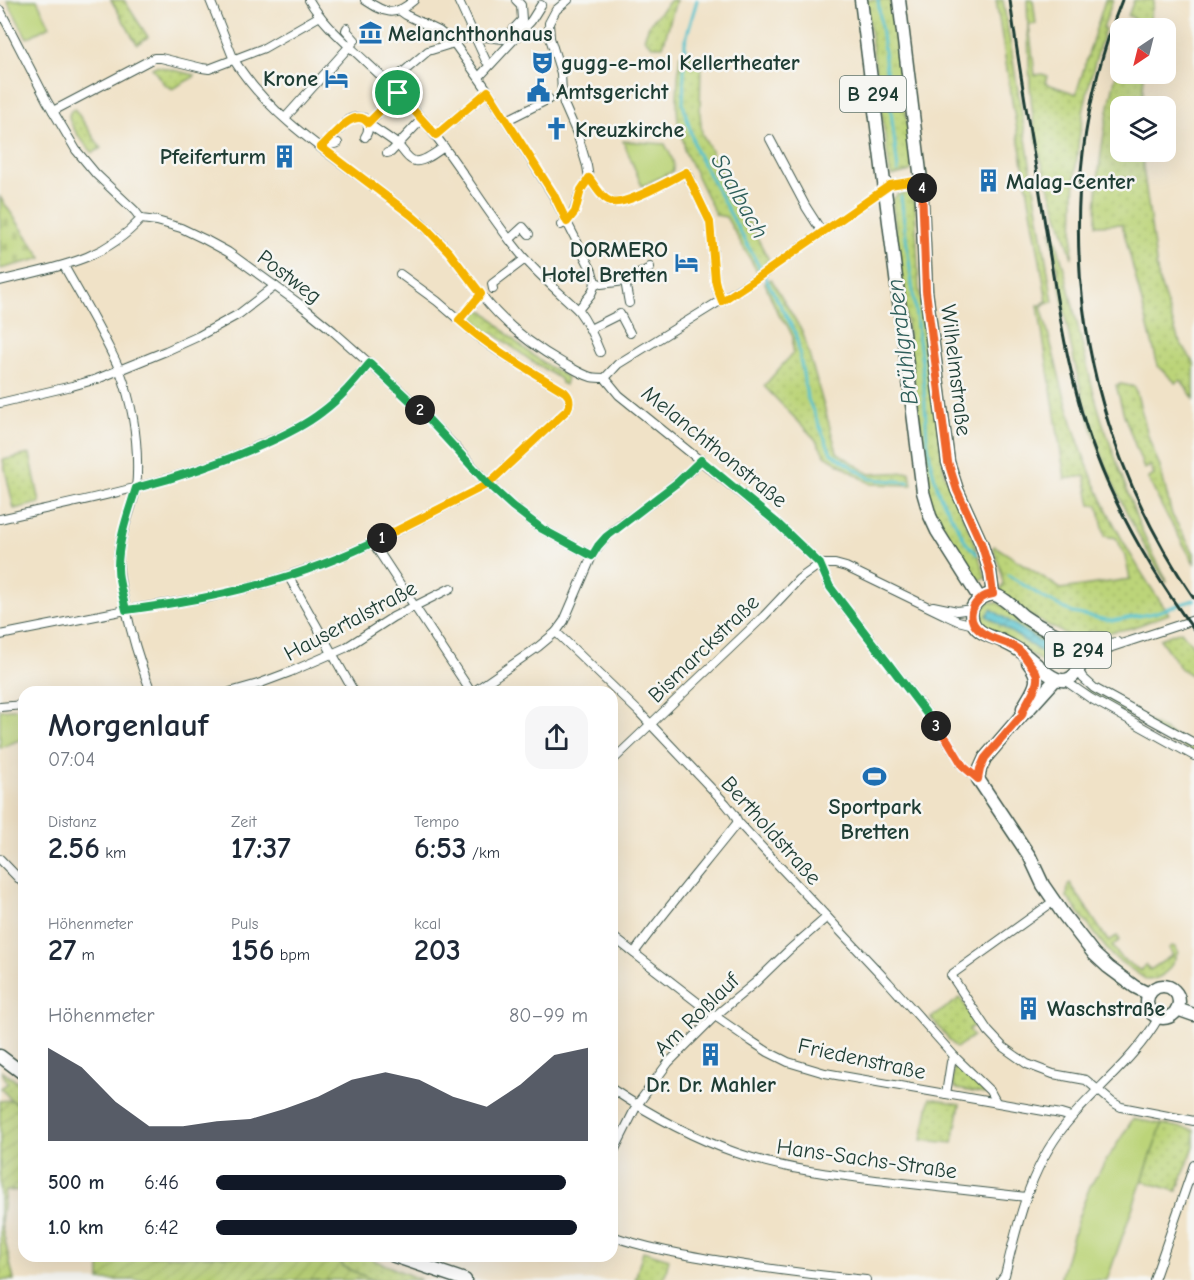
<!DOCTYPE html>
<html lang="de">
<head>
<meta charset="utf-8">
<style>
	:root { --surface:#fff; --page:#f6f6f7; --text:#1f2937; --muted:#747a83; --accent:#111827 }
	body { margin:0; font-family:"Comic Neue",sans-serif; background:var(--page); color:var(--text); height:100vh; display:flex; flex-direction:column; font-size:22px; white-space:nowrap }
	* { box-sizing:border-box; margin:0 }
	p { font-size:20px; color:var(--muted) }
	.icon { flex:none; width:33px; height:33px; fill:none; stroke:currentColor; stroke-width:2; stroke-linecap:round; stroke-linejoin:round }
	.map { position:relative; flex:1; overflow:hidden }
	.side { position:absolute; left:18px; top:686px; width:600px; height:576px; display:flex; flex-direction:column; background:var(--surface); border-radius:18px; box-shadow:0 6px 24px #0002 }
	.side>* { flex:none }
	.needle { width:39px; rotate:215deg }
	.fabs { position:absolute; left:1110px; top:18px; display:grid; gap:12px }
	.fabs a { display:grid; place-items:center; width:66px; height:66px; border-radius:12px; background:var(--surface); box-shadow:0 6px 24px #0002; font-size:30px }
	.pin { position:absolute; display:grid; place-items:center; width:51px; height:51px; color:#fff; margin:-26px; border:3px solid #fff; border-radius:50%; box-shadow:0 2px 6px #0007 }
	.km { position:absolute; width:30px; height:30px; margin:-15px; border-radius:50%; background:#222; color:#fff; font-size:16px; line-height:30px; text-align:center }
	.round { display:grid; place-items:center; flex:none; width:63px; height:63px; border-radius:18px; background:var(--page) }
	.headline { display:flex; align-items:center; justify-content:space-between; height:102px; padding:0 30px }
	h1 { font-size:33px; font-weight:600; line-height:45px }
	.figures { display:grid; grid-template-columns:repeat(3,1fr); gap:9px; height:102px; padding:6px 30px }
	.figures div { display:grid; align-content:center }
	.figures b { font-size:30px; font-weight:600 }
	.figures small { font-size:16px; font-weight:400 }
	.figures p { font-size:16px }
	.chart { height:168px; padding:12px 30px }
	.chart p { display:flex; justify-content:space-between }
	.chart svg { width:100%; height:108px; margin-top:6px; fill:var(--accent); opacity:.7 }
	ul { padding:0 30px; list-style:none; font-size:20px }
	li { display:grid; grid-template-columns:96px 72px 1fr; align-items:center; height:45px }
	li i { height:15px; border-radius:8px; background:var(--accent) }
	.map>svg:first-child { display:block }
	.grass { fill:url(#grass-dots); stroke:#6e8856; stroke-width:1.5 }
	.cemetery { fill:url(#cemetery-stones); stroke:#6e8856; stroke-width:1.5 }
	.park { fill:#bcd479; stroke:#6e8856; stroke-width:1.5 }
	.garden { fill:url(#garden-furrows); stroke:#6e8856; stroke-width:1.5 }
	.water { fill:url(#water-waves); stroke:#3a8081; stroke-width:1.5 }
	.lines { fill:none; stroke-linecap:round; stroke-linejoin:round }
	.stream { stroke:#56c3ce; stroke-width:3 }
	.street-casing { stroke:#3e564a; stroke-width:10 }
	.primary-casing { stroke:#3e564a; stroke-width:15 }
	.street { stroke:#fff; stroke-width:8 }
	.primary { stroke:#fff; stroke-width:12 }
	.rail { stroke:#1f3d34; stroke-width:3 }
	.split-1-casing { stroke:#fff; stroke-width:12 }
	.split-2-casing { stroke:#fff; stroke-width:12 }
	.split-3-casing { stroke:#fff; stroke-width:12 }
	.split-4-casing { stroke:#fff; stroke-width:12 }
	.split-5-casing { stroke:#fff; stroke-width:12 }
	.split-1 { stroke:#f5b400; stroke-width:8 }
	.split-2 { stroke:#22a559; stroke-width:8 }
	.split-3 { stroke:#22a559; stroke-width:8 }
	.split-4 { stroke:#f0652b; stroke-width:8 }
	.split-5 { stroke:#f5b400; stroke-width:8 }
	.labels { text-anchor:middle; stroke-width:5; stroke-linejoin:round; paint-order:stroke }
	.shield { fill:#f6f6f2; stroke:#60746d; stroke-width:1.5 }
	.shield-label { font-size:21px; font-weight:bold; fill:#1f3d34 }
	.poi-label { font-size:22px; font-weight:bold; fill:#1f3d34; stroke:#f6f6f2; text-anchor:start }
	.street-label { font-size:22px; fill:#1f3d34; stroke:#f6f6f2 }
	.water-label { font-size:24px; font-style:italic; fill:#2d5e5a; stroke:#f6f6f2 }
</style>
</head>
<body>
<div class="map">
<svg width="1194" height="1280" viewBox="0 0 1194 1280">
	<defs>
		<pattern id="grass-dots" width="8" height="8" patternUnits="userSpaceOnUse" patternTransform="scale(1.5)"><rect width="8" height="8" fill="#bcd479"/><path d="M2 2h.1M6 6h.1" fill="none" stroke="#a1b769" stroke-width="1.8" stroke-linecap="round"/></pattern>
		<pattern id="cemetery-stones" width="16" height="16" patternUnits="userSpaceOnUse" patternTransform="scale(1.5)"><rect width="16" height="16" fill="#bcd479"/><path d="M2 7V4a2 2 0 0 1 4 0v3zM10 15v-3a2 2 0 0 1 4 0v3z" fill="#a1b769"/></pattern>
		<pattern id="garden-furrows" width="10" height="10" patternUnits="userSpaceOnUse" patternTransform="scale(1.5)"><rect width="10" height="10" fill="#bcd479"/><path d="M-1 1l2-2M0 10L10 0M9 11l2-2" fill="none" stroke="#a1b769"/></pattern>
		<pattern id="water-waves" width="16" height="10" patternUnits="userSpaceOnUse" patternTransform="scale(1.5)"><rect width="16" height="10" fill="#56c3ce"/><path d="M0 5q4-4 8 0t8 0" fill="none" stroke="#47a0a8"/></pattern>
	</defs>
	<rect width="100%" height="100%" fill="#f6f6f2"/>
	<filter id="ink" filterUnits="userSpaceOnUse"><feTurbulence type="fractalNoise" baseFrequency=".0167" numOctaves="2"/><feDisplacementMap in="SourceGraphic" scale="12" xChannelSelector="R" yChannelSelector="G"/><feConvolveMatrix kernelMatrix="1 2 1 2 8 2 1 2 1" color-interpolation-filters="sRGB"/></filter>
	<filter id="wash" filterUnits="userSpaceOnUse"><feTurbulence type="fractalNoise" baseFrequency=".008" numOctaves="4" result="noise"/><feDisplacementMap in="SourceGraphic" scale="24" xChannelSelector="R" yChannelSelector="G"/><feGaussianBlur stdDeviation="1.35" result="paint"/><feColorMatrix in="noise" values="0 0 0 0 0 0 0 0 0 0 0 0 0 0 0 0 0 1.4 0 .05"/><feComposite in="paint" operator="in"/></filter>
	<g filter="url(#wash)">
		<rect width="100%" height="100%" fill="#f0e2c7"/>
		<g class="grass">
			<polygon points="111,0 124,0 148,37 137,44"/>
			<polygon points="671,0 676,0 663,46 652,46 644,38 650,23"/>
			<polygon points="866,0 890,0 913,165 910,171 892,176 890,173"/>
			<path d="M996 0H1003L1053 302 1044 303V305L1041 306C1053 349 1062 393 1076 435 1098 500 1130 559 1169 614L1132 628 1111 632 1088 631 1086 642H1081L1032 617 1003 594 1000 590 1003 585 1002 574 993 547 995 546 1061 589 1130 579 1125 556 1116 538 1105 536 1098 505H1091L1085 476 1065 479 1038 305H1043V303L1047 301 1012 101Z"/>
			<path d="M1027 0H1033L1036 24 1029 25 1035 75 1042 74 1047 76 1045 83 1076 94 1105 0H1113L1103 28 1105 29C1089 77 1078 129 1075 179 1073 205 1074 232 1072 258 1061 219 1045 182 1037 143 1028 96 1029 48 1027 0Z"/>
			<polygon points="1134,0 1154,0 1148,28 1130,28 1134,18 1128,16"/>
			<path d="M680 55 696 56 701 57 700 114 702 134 770 262 757 271 726 217 716 215 684 150C686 142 680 136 679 127 675 105 678 78 680 55Z"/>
			<path d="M1120 59V74H1144L1142 106H1120V152H1142L1143 167 1158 277 1178 339 1194 363V399L1181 380 1176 383 1158 366 1122 224 1096 225C1096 169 1106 113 1120 59Z"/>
			<polygon points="156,66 195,75 194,77 172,89 164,84 152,68"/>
			<path d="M74 108 101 148 93 153C86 146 69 126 69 116 69 112 71 111 74 108Z"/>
			<polygon points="905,192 912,197 914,202 915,203 919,287 944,473 972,537 986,578 975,581 936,522 928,497 892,200 898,194"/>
			<path d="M1051 230 1057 242 1064 269 1093 390 1102 421 1137 519 1150 548 1167 581 1166 582C1129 524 1099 459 1082 393 1068 340 1060 285 1051 230Z"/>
			<polygon points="771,279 803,333 837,452 869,474 910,472 912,485 871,484 825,455 815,439 764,386 793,353 793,337 787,325 778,314 765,283"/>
			<path d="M475 309C486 309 494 321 501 328 521 348 543 364 567 377L565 385 561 383 560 379 530 360 493 333 482 335C473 328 461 319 475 309Z"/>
			<polygon points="1121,384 1135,387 1149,439 1160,467 1172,515 1194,553 1194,563 1162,507 1148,478 1154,475 1151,466 1144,469 1124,415 1116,385"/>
			<polygon points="30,454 40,503 14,509 3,460"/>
			<path d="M990 602 998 603 1070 651C1077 664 1070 674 1055 672 1037 659 1019 644 999 634 993 631 983 628 980 621 976 612 983 606 990 602Z"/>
			<polygon points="1181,631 1194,647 1194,677 1181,669 1160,639"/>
			<polygon points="1087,687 1194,747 1194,753 1083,691"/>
			<path d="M1070 883 1108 941 1117 936 1120 940 1112 946 1120 957 1141 971 1146 964 1150 970 1173 955 1169 948 1172 946 1175 947 1178 952C1172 966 1164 980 1147 980L1112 956 1067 897 1068 885Z"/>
			<polygon points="960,998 977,1023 969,1029 973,1036 956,1048 931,1018"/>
			<path d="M957 1064 985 1092V1094L957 1089C950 1084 954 1074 954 1066Z"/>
			<polygon points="1,1071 24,1086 24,1107 11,1100 1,1088 8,1083"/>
			<polygon points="930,1098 960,1104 953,1143 922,1140"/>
			<polygon points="1162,1124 1194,1130 1194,1146 1177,1191 1142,1181"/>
			<polygon points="643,1251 669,1259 664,1280 635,1280"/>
			<polygon points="326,1256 368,1256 374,1260 421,1280 373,1280 343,1267 342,1263"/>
		</g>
		<polygon class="cemetery" points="0,197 42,258 0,269"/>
		<g class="park">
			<polygon points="7,0 37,0 50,26 27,38"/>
			<path d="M623 141 665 144C669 153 677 163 672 172L642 186Z"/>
			<polygon points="24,708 24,738 0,748 0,710"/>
			<polygon points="1133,1119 1162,1124 1107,1280 1061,1280 1061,1276 1078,1218 1090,1186"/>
		</g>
		<g class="garden">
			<polygon points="11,1100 24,1107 24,1190 5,1191 1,1223 14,1280 0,1280 0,1101"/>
			<polygon points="100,1256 326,1256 342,1263 343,1267 373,1280 100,1280"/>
		</g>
		<polygon class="water" points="991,609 1067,659 1062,666 987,616"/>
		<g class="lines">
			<g class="stream">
				<polyline points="697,0 685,42 683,104 696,151 796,334 807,397 831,453 871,479 909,482"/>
				<polyline points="878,0 898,171"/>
				<polyline points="901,197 923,372 927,438 931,464 939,494 967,544 977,554"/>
				<polyline points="1008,575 1044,598 1073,613 1112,621 1154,613 1194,600"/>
			</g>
		</g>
	</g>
	<g filter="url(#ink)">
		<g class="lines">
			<defs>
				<g id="street">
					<path d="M210 0 234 60C280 133 362 171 425 227 447 246 462 270 480 293 502 322 531 345 563 363 572 368 581 374 591 377 596 378 601 378 605 378"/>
					<path d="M309 0C323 24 345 42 365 61 385 79 404 98 422 119 460 163 487 215 525 259 541 277 560 293 578 310 588 323 594 337 600 352"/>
					<path d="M365 0C385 13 394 18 414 0"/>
					<polyline points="458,0 486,61"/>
					<polyline points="0,10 47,101 76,150 96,174 135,211 141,219 157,221 181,228 204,239 228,252 301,305 333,331 406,396 460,452 488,484 512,506 542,529 592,556"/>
					<polyline points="399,10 406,15 439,31 454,43 488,91 553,195 592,271 595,282 594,287 591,294 578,310"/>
					<polyline points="459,40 475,36 504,39 522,20 521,5 516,0"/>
					<polyline points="479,77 531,21 541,5"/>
					<polyline points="389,84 428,51 454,43"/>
					<path d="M398 93 368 123C377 131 389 137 398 145 403 150 408 160 415 161 423 163 438 151 444 147"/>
					<polyline points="53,111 154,58 161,58 202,68 209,69 264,48 320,16"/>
					<polyline points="285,118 355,40 346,30 347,28"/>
					<polyline points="507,120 549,99"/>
					<polyline points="436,135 488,91"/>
					<polyline points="770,139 806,207 822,232"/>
					<path d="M321 147 350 119 356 117 364 118C370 124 369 131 365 137"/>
					<polyline points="322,147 338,143"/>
					<polyline points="387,153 391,152 422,119"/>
					<path d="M589 178C595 187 602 198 612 202 627 206 672 179 686 172L710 222 715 280 717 289 722 301"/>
					<path d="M561 225C576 218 575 205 581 191 583 187 586 183 589 178L587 166 578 136 564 104 562 94 561 73 550 38 549 23 556 10 568 0"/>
					<polyline points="510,239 523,227 529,234"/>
					<path d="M64 266C78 291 93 316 106 342 111 352 116 361 120 371 132 403 138 440 137 474 137 500 123 524 119 550 117 569 121 586 125 604 131 634 140 663 151 692"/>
					<path d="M0 281C53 267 101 263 141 219"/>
					<polyline points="625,281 629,303"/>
					<polyline points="595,282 601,284 625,281 650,268 650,267"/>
					<polyline points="493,289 492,284 525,259"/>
					<polyline points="459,320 481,294"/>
					<polyline points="590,329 620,314 630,333"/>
					<polyline points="605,378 619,395 776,522 820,564 830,587 948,741 963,766 978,779"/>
					<polyline points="605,378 618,364 757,278 890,185 921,180"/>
					<polyline points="0,403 72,386 97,379 166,351 199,336 239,314 275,286"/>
					<path d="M0 519C87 499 176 483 258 446 281 436 303 427 322 412 341 398 355 381 370 363"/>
					<polyline points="373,543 471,692"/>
					<polyline points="820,564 835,564 846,567 947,616 958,621 974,625"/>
					<polyline points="289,577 354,692"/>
					<polyline points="933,606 957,611 972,609"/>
					<polyline points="556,632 639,712 726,804 734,814 738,822 888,982 955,1057 990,1091 996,1102"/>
					<path d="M0 635 126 610 210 597 263 584 323 564 373 543 488 484 567 410C571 403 571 398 565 392L495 349 481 339 437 301 400 274"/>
					<polyline points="1076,647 1117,642"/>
					<polyline points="1080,663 1112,647 1194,620"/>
					<polyline points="1078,670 1083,678 1094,688 1194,743"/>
					<polyline points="1064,680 1090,698 1194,756"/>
					<polyline points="230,692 258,684 290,672 345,648 393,617 451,588"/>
					<path d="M473 692 538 647 556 632 564 621 592 556C605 532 630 519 651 503 668 490 686 476 701 460"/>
					<polyline points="0,707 24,705"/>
					<polyline points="612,761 764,616 799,579 820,564"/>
					<polyline points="0,859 24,884"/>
					<polyline points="1054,901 951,975 988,1031 1003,1047 1027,1064 1053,1074 1086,1080 1112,1102 1121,1107 1194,1121"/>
					<polyline points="612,936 715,1016 751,1041 768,1052 788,1062 825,1073 1061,1114 1071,1117"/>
					<path d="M634 953C667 908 703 866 738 822"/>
					<path d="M612 1089C651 1115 693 1138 737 1153 785 1170 835 1175 885 1181 932 1186 979 1192 1026 1197"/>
					<polyline points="946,1094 951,1062 955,1057"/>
					<polyline points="612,1155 637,1105 668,1063 715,1016 756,982 789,950 827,917"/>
					<path d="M612 1236C645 1248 681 1254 715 1260 765 1269 815 1275 866 1280"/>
					<path d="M1001 1280 1005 1275C1019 1217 1031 1163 1072 1117 1101 1084 1137 1056 1159 1017"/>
					<polyline points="1154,1280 1194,1165"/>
				</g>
				<g id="primary">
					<polyline points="861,0 923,492 930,516 937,531 980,599"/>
					<polyline points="899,0 921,180 926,291 948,462 957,490 981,543 990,572 993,594"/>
					<path d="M993 594C1005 598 1014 608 1023 616 1033 623 1044 629 1055 634 1063 639 1073 642 1078 650 1082 657 1081 665 1077 672 1060 695 1038 663 1024 654 1018 649 1011 646 1004 642 992 636 975 634 972 619 971 614 971 609 974 605 979 598 985 595 993 594Z"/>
					<polyline points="1056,679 1028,710 1022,715 985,758 980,769 978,779 1030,857 1043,885 1063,914 1094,954 1108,967 1135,987 1149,994"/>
					<path d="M1023 708C1033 689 1044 682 1028 662"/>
					<circle cx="1163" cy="1002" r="16"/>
					<polyline points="1177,1009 1194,1015"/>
					<polyline points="0,1056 24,1074"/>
					<polyline points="394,1256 465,1280"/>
				</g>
			</defs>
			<use href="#street" class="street-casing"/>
			<use href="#primary" class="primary-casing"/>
			<use href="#street" class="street"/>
			<use href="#primary" class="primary"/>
			<g class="rail">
				<path d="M1010 0C1019 71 1032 141 1043 212 1053 273 1061 335 1077 395 1099 481 1142 559 1194 630"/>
				<path d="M1122 0C1043 198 1074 424 1194 598"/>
			</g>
		</g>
	</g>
	<g class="lines" filter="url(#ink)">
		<defs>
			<path id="split-1" d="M382 538 488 484 567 410C571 403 571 398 565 392 528 369 491 349 459 320L481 294 449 252 426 228 411 215 321 147C331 138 355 105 368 123L398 93"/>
			<path id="split-2" d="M382 538C301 579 215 599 126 610 123 596 118 582 118 568 118 540 128 514 136 488 179 477 221 463 262 445 283 436 304 426 322 412 341 398 355 381 370 363L420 410"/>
			<polyline id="split-3" points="420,410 488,484 512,506 542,529 592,556 598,546 606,537 678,482 701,460 776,522 820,564 830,587 936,726"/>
			<path id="split-4" d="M922 188 926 291 948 462 957 490 981 543 990 572 993 594C974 596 963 618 980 631 991 640 1006 641 1018 649 1023 653 1026 659 1030 664 1033 668 1036 671 1037 676 1039 689 1024 703 1022 715L985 758 980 769 978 779 963 766 948 741 936 726"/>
			<path id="split-5" d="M398 93 436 135 488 91 554 195 567 222 575 212 581 190 589 178C596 187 601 198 612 202 626 206 672 179 686 172L710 222 715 280 717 288 722 301 757 278 890 185 921 180 922 188"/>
		</defs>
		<use href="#split-1" class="split-1-casing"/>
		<use href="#split-2" class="split-2-casing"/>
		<use href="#split-3" class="split-3-casing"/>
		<use href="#split-4" class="split-4-casing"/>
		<use href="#split-5" class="split-5-casing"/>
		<use href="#split-1" class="split-1"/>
		<use href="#split-2" class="split-2"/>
		<use href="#split-3" class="split-3"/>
		<use href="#split-4" class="split-4"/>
		<use href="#split-5" class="split-5"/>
	</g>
	<defs>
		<symbol id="museum-bare" viewBox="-9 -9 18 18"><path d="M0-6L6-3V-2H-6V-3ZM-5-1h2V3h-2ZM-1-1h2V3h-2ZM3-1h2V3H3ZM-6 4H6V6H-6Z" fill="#1f6fb2" stroke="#f6f6f2" stroke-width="2.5" paint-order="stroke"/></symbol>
		<symbol id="theatre-bare" viewBox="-9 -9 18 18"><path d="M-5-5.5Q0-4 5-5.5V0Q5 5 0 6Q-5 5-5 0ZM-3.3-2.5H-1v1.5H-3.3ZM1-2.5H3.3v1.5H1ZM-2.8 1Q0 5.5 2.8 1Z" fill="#1f6fb2" stroke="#f6f6f2" stroke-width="2.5" paint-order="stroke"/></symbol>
		<symbol id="hotel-bare" viewBox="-9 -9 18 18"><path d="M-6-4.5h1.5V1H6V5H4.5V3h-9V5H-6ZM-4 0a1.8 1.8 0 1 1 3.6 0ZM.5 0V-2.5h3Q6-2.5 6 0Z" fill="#1f6fb2" stroke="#f6f6f2" stroke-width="2.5" paint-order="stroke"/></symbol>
		<symbol id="civic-bare" viewBox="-9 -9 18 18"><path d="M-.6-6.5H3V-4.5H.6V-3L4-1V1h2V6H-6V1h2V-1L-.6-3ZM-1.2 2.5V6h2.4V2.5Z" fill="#1f6fb2" stroke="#f6f6f2" stroke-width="2.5" paint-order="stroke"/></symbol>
		<symbol id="church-bare" viewBox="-9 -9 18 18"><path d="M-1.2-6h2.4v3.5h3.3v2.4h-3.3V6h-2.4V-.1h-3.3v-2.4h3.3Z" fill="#1f6fb2" stroke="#f6f6f2" stroke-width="2.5" paint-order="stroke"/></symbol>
		<symbol id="building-bare" viewBox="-9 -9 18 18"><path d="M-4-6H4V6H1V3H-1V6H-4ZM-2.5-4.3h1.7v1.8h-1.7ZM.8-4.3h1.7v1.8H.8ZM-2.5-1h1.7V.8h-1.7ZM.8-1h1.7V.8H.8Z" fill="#1f6fb2" stroke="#f6f6f2" stroke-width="2.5" paint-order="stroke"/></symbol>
		<symbol id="stadium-bare" viewBox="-9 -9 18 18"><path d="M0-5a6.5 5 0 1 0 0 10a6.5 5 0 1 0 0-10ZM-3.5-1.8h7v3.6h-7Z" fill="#1f6fb2" stroke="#f6f6f2" stroke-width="2.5" paint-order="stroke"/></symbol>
	</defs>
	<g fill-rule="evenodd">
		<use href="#museum-bare" x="354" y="16" width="33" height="33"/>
		<use href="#theatre-bare" x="526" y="46" width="33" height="33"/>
		<use href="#hotel-bare" x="320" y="62" width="33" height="33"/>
		<use href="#civic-bare" x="522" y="74" width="33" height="33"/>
		<use href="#church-bare" x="540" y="112" width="33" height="33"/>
		<use href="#building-bare" x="268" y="140" width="33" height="33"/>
		<use href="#building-bare" x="972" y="164" width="33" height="33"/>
		<use href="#hotel-bare" x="670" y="246" width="33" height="33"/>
		<use href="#stadium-bare" x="858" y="760" width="33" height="33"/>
		<use href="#building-bare" x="1012" y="992" width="33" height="33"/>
		<use href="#building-bare" x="694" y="1038" width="33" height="33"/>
	</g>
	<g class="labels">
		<g class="shield">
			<rect x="840" y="76" width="66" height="36" rx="4.5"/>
			<rect x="1045" y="632" width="66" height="36" rx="4.5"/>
		</g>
		<g class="shield-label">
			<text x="873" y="101">B 294</text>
			<text x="1078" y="657">B 294</text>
		</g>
		<g class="poi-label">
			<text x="388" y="41">Melanchthonhaus</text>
			<text x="561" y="70">gugg-e-mol Kellertheater</text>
			<text x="318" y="86" text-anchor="end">Krone</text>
			<text x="556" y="99">Amtsgericht</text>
			<text x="575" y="137">Kreuzkirche</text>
			<text x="266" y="164" text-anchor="end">Pfeiferturm</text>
			<text x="1006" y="189">Malag-Center</text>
			<text x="668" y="257" text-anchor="end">DORMERO<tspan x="668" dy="25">Hotel Bretten</tspan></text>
			<text x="875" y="814" text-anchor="middle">Sportpark<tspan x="875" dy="25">Bretten</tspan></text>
			<text x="1047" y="1016">Waschstraße</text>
			<text x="711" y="1092" text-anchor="middle">Dr. Dr. Mahler</text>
		</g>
		<g class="street-label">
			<text transform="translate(290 276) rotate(37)" y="8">Postweg</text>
			<text transform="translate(957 370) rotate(83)" y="8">Wilhelmstraße</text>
			<text transform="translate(715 446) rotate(39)" y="8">Melanchthonstraße</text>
			<text transform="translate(350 620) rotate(-28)" y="8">Hausertalstraße</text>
			<text transform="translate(703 648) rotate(-44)" y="8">Bismarckstraße</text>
			<text transform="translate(772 830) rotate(48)" y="8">Bertholdstraße</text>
			<text transform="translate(696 1014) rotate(-44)" y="8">Am Roßlauf</text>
			<text transform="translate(862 1058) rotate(12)" y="8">Friedenstraße</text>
			<text transform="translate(867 1158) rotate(8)" y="8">Hans-Sachs-Straße</text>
		</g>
		<g class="water-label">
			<text transform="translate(740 196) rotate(61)" y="8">Saalbach</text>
			<text transform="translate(902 342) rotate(-97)" y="8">Brühlgraben</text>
		</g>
	</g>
</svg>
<div class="fabs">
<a><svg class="needle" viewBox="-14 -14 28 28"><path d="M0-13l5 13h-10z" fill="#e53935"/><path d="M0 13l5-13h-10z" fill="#747a83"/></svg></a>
<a><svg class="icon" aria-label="layers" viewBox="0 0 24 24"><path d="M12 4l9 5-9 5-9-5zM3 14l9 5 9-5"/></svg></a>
</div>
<div class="pin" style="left:398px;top:93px;background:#1e9e55"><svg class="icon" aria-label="arrive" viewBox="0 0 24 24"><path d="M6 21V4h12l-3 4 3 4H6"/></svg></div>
<b class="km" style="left:382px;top:538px">1</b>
<b class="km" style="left:420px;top:410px">2</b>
<b class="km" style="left:936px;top:726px">3</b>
<b class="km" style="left:922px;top:188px">4</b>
<section class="side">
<div class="headline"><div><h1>Morgenlauf</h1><p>07:04</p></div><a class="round"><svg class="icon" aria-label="share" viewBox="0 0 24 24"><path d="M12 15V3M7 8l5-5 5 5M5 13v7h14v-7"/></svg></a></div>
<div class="figures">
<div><p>Distanz</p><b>2.56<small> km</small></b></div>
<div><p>Zeit</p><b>17:37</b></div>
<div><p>Tempo</p><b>6:53<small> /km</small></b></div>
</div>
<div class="figures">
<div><p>Höhenmeter</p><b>27<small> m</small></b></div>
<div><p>Puls</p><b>156<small> bpm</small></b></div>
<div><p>kcal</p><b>203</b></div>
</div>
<div class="chart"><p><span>Höhenmeter</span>80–99 m</p>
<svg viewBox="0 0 160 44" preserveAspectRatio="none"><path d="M0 44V6L10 14L20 28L30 38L40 38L50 36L60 35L70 31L80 26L90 19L100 16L110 19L120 26L130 30L140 21L150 9L160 6V44z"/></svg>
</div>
<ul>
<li><b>500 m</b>6:46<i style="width:94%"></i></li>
<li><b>1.0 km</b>6:42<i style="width:97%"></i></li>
</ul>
</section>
</div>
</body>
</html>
